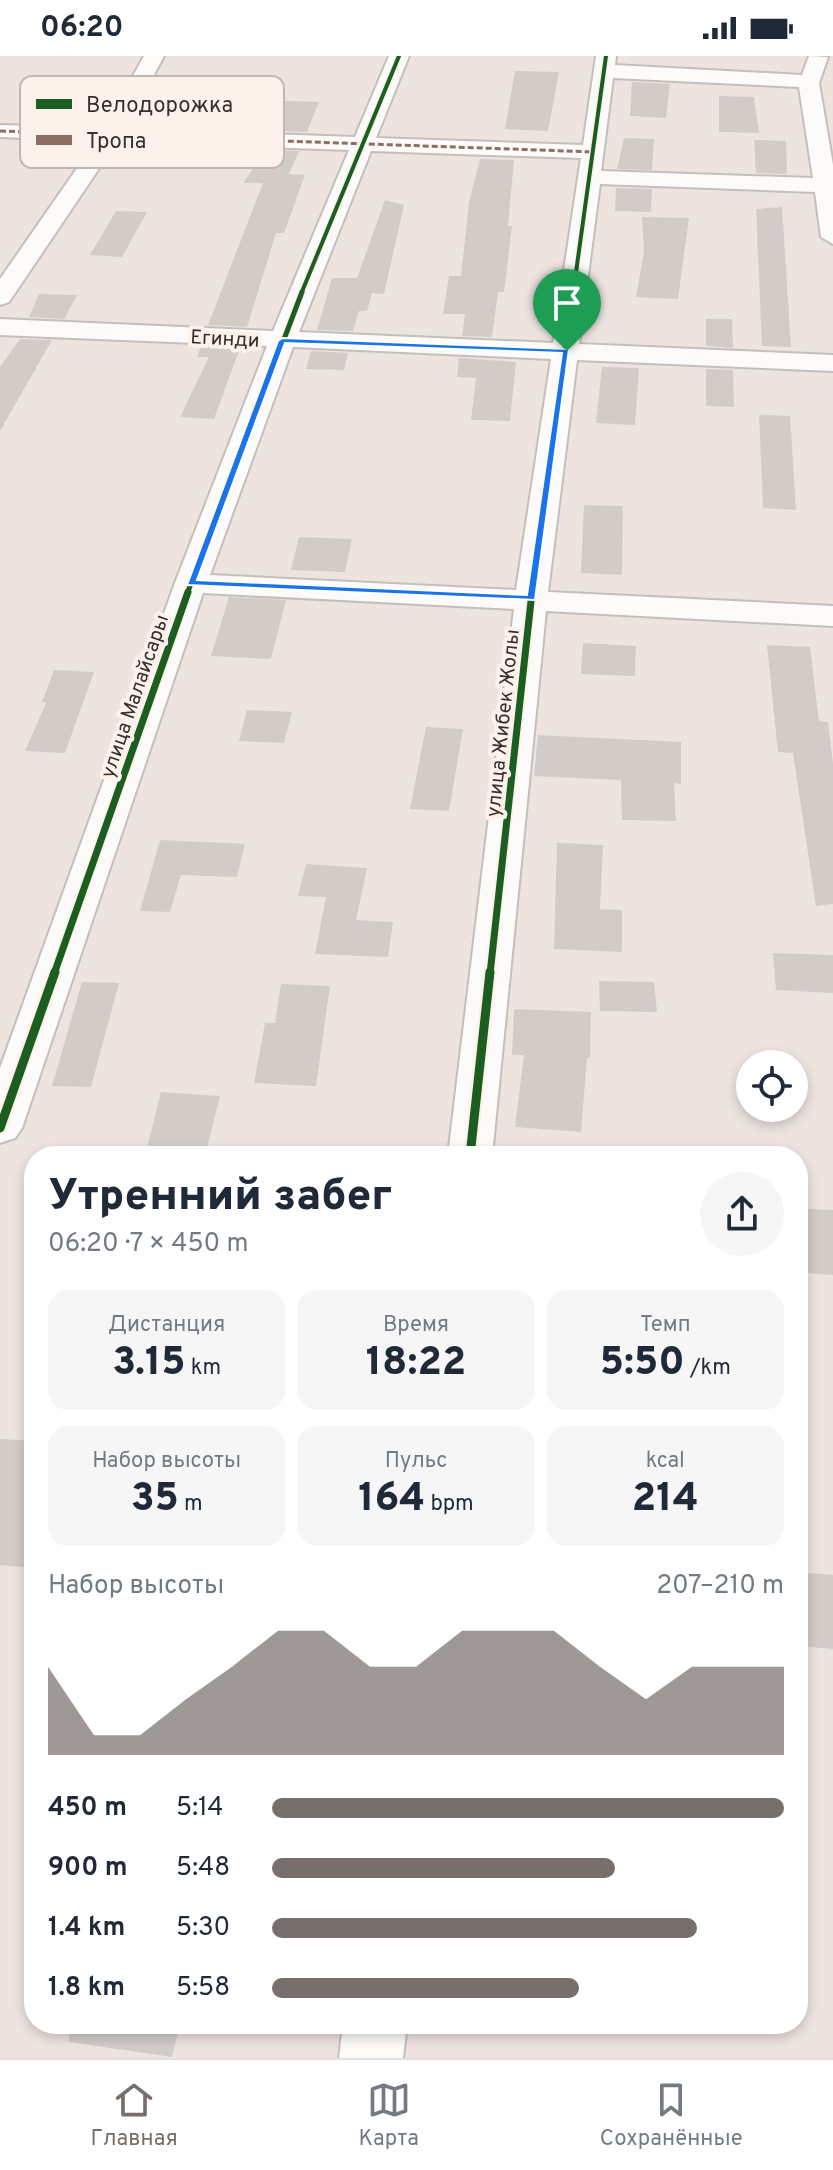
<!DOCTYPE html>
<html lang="ru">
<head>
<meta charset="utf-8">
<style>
	:root { --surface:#fff; --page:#f6f6f7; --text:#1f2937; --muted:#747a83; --line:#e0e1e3; --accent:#766f6c }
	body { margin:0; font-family:Overpass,sans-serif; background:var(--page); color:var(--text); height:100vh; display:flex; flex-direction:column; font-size:30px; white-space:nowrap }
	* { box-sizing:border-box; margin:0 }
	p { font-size:26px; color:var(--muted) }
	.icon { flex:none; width:44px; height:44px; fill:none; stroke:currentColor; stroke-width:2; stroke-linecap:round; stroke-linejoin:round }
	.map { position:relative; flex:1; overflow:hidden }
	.panel { position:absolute; left:24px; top:1090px; width:784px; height:888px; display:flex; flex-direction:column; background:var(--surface); border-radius:32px; box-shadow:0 4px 12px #0003 }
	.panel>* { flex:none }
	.tools { position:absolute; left:736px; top:994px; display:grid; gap:16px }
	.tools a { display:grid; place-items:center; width:72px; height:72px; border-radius:50%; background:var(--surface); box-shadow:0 4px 12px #0003; font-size:40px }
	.pin { position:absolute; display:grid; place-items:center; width:68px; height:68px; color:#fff; margin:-82px -34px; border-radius:50% 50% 50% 0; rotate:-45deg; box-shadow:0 0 8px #0007 }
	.pin .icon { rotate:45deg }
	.round { display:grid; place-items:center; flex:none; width:84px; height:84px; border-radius:42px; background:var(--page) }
	.summary { display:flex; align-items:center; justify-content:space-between; height:136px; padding:0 24px }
	h1 { font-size:44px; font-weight:800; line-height:60px }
	.metrics { display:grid; grid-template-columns:repeat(3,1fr); gap:12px; height:136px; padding:8px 24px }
	.metrics div { display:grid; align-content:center; border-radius:20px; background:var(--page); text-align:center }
	.metrics b { font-size:40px; font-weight:800 }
	.metrics small { font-size:22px; font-weight:400 }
	.metrics p { font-size:22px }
	.chart { height:224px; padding:16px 24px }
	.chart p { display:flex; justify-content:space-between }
	.chart svg { width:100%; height:144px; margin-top:8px; fill:var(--accent); opacity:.7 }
	ul { padding:0 24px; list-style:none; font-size:26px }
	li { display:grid; grid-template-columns:128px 96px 1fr; align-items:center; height:60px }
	li i { height:20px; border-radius:10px; background:var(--accent) }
	.status { display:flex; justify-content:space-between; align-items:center; height:56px; padding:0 40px; background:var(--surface); direction:ltr }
	.status svg { height:22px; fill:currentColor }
	.dock { display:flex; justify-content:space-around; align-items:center; height:112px; border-top:2px solid var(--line); background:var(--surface); font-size:22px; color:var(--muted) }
	.dock a { display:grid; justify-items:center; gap:4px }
	.dock .on { color:var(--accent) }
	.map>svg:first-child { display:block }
	.building { fill:#d2ccc9 }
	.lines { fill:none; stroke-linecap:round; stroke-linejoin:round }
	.minor-casing { stroke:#c5bfbb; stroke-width:4 }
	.minor { fill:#fcfbfa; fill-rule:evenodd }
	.quiet { stroke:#8d6e63; stroke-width:3; stroke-dasharray:6 3; stroke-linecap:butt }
	.cycleway-far3-casing { stroke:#fdf1eb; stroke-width:7 }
	.cycleway-far2-casing { stroke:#fdf1eb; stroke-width:8 }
	.cycleway-far1-casing { stroke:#fdf1eb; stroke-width:11 }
	.cycleway-casing { stroke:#fdf1eb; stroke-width:14 }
	.cycleway-far3 { stroke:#1b5e20; stroke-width:4 }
	.cycleway-far2 { stroke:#1b5e20; stroke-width:5 }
	.cycleway-far1 { stroke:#1b5e20; stroke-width:7 }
	.cycleway { stroke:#1b5e20; stroke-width:9 }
	.route { fill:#1a73e8; stroke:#fff; stroke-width:2; fill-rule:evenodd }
	.labels { text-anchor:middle; stroke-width:8; stroke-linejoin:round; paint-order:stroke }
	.far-street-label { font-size:20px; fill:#36302d; stroke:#fdf1eb }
	.key { fill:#fdf1eb; stroke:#c1b7b2; stroke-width:2 }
	.key-label { font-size:22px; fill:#36302d }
</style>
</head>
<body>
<div class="status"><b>06:20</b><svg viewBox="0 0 49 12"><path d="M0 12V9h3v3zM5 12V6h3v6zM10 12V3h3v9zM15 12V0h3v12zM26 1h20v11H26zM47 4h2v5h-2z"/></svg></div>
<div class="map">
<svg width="833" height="2002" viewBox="0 0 833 2002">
	<rect width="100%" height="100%" fill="#ede4e0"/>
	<g class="building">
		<polygon points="515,15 559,16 548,75 505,73"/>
		<polygon points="632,26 670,28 666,62 630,60"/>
		<polygon points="719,40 754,41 759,77 719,76"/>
		<polygon points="203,44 289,45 319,46 307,76 190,72"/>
		<polygon points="624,82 654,83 652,114 617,113"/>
		<polygon points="754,84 786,85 787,118 756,117"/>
		<polygon points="182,91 299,95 289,118 305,119 284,177 276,177 247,271 208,269 263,127 243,127 258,105 177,103"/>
		<polygon points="480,103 514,104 508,170 512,170 504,236 498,236 492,281 462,280 465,258 443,258 449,220 461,220 469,146"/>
		<polygon points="616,132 652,133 651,156 615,155"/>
		<polygon points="385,144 404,149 384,238 372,237 367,255 359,255 353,275 317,274 332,222 357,222"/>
		<polygon points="782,151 791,291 762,290 756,153"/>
		<polygon points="116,155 147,156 122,201 90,199"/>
		<polygon points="642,161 689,162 678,243 636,241 644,196"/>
		<polygon points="39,238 77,239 64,263 29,261"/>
		<polygon points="706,263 732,263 733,292 706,290"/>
		<polygon points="20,283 52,284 0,375 0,311"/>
		<polygon points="201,290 240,292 214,363 180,361 209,301 197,301"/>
		<polygon points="311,295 348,297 344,314 306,313"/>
		<polygon points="459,302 516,306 510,365 471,364 476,322 457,321"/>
		<polygon points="602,311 639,312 635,369 596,367"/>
		<polygon points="706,313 733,314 734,351 706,350"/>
		<polygon points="759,359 790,360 796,454 763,452"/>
		<polygon points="584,449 623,450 622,519 581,517"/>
		<polygon points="299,481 352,483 345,516 291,514"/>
		<polygon points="229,541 286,544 271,603 211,600"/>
		<polygon points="583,587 636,590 635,620 581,618"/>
		<polygon points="767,589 810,591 819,665 828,666 833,707 833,848 816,850 793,697 778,696"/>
		<polygon points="54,614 94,616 65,697 25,695 46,647 42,646"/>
		<polygon points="247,654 292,656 284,687 239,685"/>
		<polygon points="426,671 463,673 449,755 410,753"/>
		<polygon points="538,679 681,686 681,728 674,727 676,765 622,764 621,724 534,720"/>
		<polygon points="160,784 245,788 237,821 181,819 170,856 140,855"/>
		<polygon points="557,787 603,789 600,853 622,854 622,896 554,893"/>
		<polygon points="306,808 367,812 356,864 393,866 388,901 315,898 326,841 298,840"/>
		<polygon points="773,897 833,899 833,937 776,934"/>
		<polygon points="599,925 654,926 657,956 600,955"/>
		<polygon points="82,926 119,927 91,1031 52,1030"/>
		<polygon points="281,928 330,930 316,1030 254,1027 265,967 275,967"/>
		<polygon points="514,953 591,956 590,1002 587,1002 581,1076 515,1071 524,999 512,999"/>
		<polygon points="161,1036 220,1040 205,1100 145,1100"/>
		<polygon points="798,1152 833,1154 833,1219 798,1216"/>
		<polygon points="0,1383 34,1385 34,1512 0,1509"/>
		<polygon points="798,1516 833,1519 833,1593 798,1590"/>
		<polygon points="70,1968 180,1968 172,2001 69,1986"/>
	</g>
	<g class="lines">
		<defs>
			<g id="minor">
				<path d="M144 0H164L125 73 355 81 389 0H409L376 82 583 89 596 0H616L615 9 802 19 809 0 828 1 819 27 833 109V188L821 181 815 136 600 128 579 288 833 299V315L577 304 548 536 833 550V570L546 555 492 1100H448L514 553 203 537 22 1072 15 1082 0 1087V1012L175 527 267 290 0 279V263L273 275 349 94 117 86 9 246 0 249V223L96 85 0 81V69L104 72ZM613 22 799 31 813 122 601 115ZM371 95 581 102 553 287 299 276ZM293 291 551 303 516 534 210 519Z"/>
				<polygon points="343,1968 407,1968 403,2002 339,2002"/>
			</g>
		</defs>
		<use href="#minor" class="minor-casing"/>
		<use href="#minor" class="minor"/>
		<polyline class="quiet" points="0,75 595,96"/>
		<defs>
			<g id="cycleway-far3">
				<polyline points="301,238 399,0"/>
				<polyline points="573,238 606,0"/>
			</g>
			<g id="cycleway-far2">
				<polyline points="187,538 302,236"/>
				<polyline points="532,538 573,236"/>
			</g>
			<g id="cycleway-far1">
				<polyline points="54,918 188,536"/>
				<polyline points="490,918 532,536"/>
			</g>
			<g id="cycleway">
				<polyline points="0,1072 55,916"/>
				<polyline points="470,1100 490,916"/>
			</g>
		</defs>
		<use href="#cycleway-far3" class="cycleway-far3-casing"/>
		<use href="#cycleway-far2" class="cycleway-far2-casing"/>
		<use href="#cycleway-far1" class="cycleway-far1-casing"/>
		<use href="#cycleway" class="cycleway-casing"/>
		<use href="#cycleway-far3" class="cycleway-far3"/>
		<use href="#cycleway-far2" class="cycleway-far2"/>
		<use href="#cycleway-far1" class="cycleway-far1"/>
		<use href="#cycleway" class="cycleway"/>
	</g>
	<path class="route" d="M282 282 569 293 535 544 187 529 278 285ZM285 287 562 297 527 539 197 524Z"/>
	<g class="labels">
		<g class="far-street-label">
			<text transform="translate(225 282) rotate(3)" y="7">Егинди</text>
			<text transform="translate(134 640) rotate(-71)" y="7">улица Малайсары</text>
			<text transform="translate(502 667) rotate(-84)" y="7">улица Жибек Жолы</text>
		</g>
	</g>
	<rect x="20" y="20" width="264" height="92" rx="12" class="key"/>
	<rect x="36" y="43" width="36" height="10" fill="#1b5e20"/>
	<rect x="36" y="79" width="36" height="10" fill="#8d6e63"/>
	<g class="key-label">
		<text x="86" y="56">Велодорожка</text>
		<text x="86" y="92">Тропа</text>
	</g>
</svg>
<div class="tools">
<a><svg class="icon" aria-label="locate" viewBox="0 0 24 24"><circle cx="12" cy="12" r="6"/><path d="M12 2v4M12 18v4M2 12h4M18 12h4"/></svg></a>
</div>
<div class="pin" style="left:567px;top:295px;background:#1e9e55"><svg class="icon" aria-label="arrive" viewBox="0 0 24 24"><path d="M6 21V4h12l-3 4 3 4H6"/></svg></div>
<section class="panel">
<div class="summary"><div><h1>Утренний забег</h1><p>06:20 · 7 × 450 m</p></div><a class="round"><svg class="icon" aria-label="share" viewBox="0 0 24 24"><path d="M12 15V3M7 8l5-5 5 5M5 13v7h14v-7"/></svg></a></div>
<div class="metrics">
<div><p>Дистанция</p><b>3.15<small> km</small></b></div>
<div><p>Время</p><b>18:22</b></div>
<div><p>Темп</p><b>5:50<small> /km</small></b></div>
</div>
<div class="metrics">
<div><p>Набор высоты</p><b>35<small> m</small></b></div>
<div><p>Пульс</p><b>164<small> bpm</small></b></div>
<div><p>kcal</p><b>214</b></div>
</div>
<div class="chart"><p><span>Набор высоты</span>207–210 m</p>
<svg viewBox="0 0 160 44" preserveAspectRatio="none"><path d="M0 44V17L10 38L20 38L30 27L40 17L50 6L60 6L70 17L80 17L90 6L100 6L110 6L120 17L130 27L140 17L150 17L160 17V44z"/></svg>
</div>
<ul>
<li><b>450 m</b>5:14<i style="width:100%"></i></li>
<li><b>900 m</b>5:48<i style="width:67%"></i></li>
<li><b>1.4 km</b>5:30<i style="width:83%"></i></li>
<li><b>1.8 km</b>5:58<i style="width:60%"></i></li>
</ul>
</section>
</div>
<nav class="dock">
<a class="on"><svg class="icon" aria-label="home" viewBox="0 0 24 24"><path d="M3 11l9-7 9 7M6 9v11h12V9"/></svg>Главная</a>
<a><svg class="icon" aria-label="map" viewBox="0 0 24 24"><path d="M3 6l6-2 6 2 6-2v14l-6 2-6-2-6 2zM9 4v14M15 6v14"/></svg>Карта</a>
<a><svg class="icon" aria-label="saved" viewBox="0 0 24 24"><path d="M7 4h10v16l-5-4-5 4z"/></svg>Сохранённые</a>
</nav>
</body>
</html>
